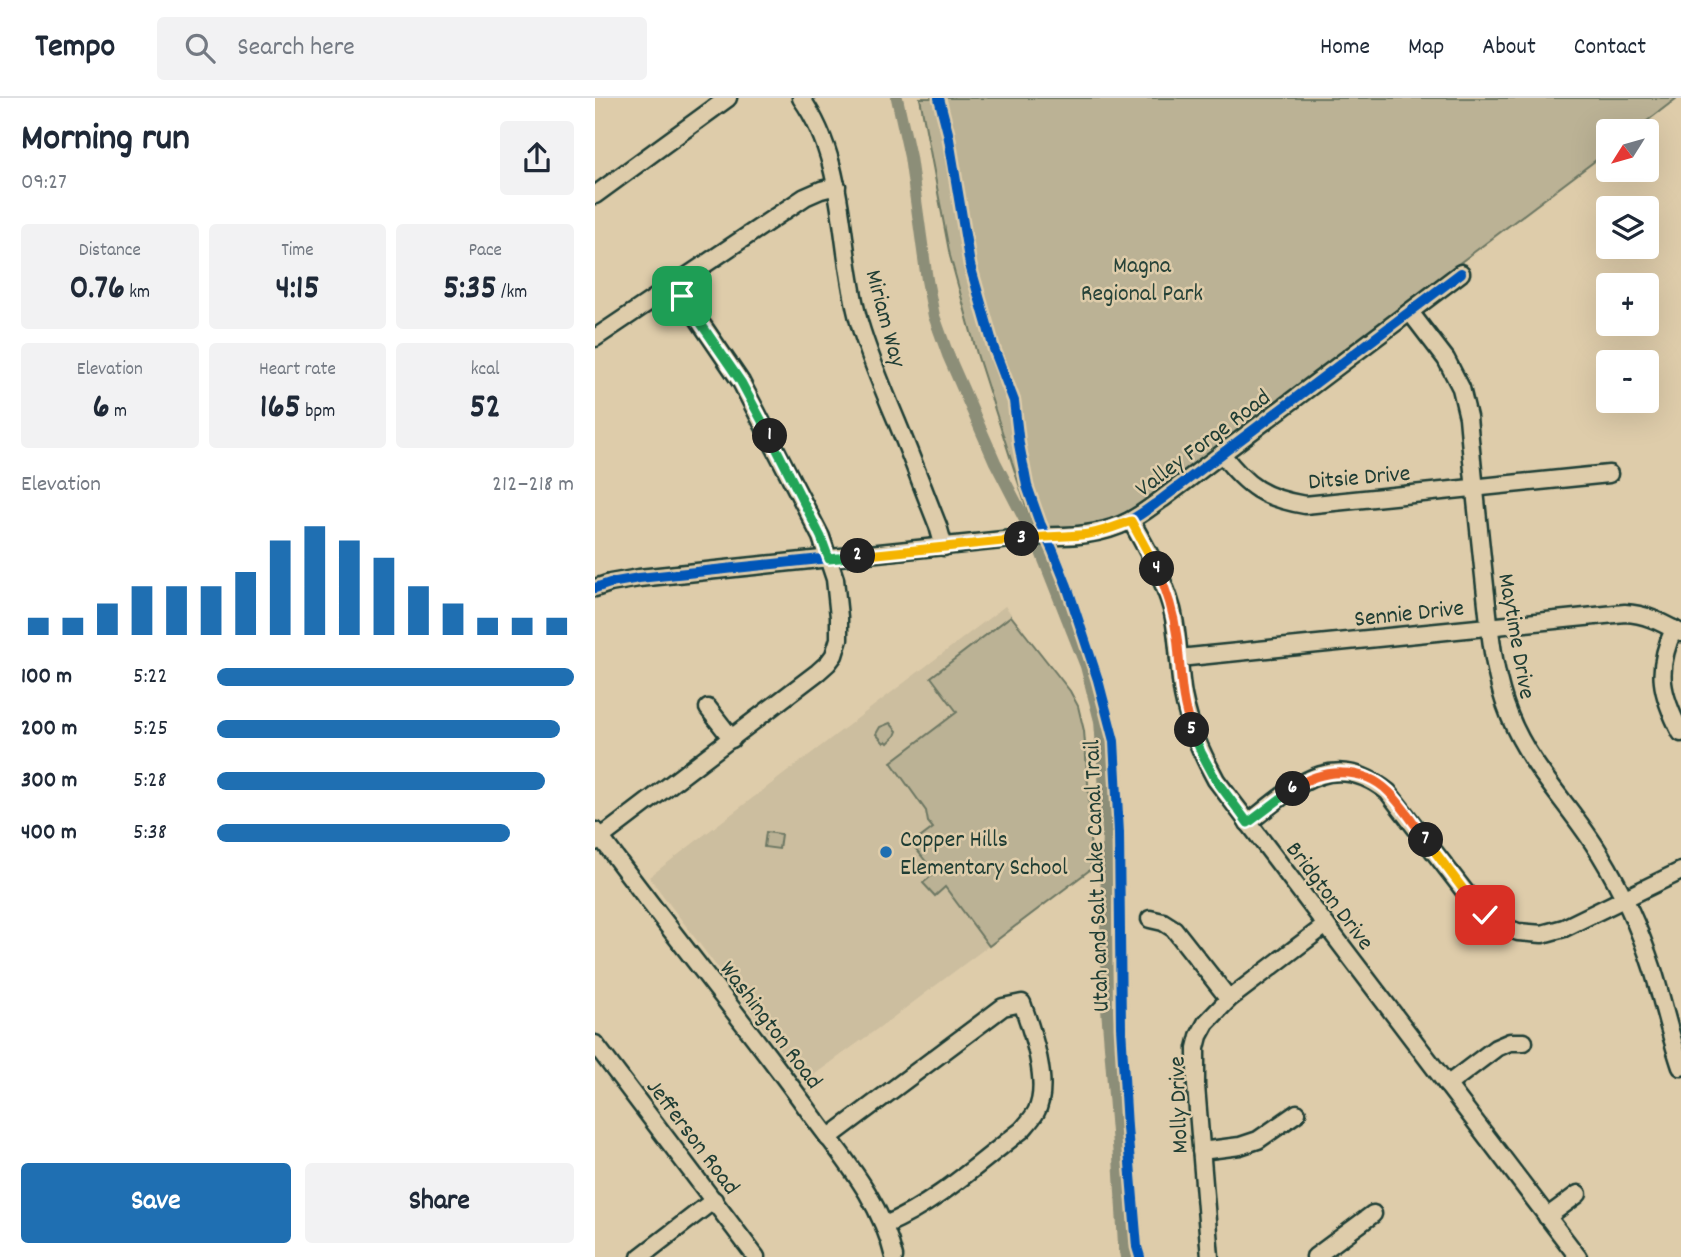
<!DOCTYPE html>
<html lang="en">
<head>
<meta charset="utf-8">
<style>
	:root { --surface:#fff; --page:#f2f2f3; --text:#1f2937; --muted:#747a83; --line:#e0e1e3; --accent:#1f6fb2 }
	body { margin:0; font-family:Dekko,sans-serif; background:var(--page); color:var(--text); height:100vh; display:flex; flex-direction:column; font-size:26px; white-space:nowrap }
	* { box-sizing:border-box; margin:0 }
	p { font-size:23px; color:var(--muted) }
	.icon { flex:none; width:38px; height:38px; fill:none; stroke:currentColor; stroke-width:2; stroke-linecap:round; stroke-linejoin:round }
	.map { position:relative; flex:1; overflow:hidden }
	.drawer { display:flex; flex-direction:column; background:var(--surface); width:595px }
	.drawer>* { flex:none }
	.needle { width:46px; rotate:233deg }
	.buttons { position:absolute; left:1001px; top:21px; display:grid; gap:14px }
	.buttons a { display:grid; place-items:center; width:63px; height:63px; border-radius:7px; background:var(--surface); box-shadow:0 7px 28px #0002; font-size:35px }
	.pin { position:absolute; display:grid; place-items:center; width:60px; height:60px; color:#fff; margin:-30px; border-radius:14px; box-shadow:0 4px 10px #0006 }
	.km { position:absolute; width:35px; height:35px; margin:-18px; border-radius:50%; background:#222; color:#fff; font-size:19px; line-height:35px; text-align:center }
	.round { display:grid; place-items:center; flex:none; width:74px; height:74px; border-radius:7px; background:var(--page) }
	.head { display:flex; align-items:center; justify-content:space-between; height:119px; padding:0 21px }
	h1 { font-size:38px; font-weight:700; line-height:52px }
	.figures { display:grid; grid-template-columns:repeat(3,1fr); gap:10px; height:119px; padding:7px 21px }
	.figures div { display:grid; align-content:center; border-radius:7px; background:var(--page); text-align:center }
	.figures b { font-size:35px; font-weight:700 }
	.figures small { font-size:19px; font-weight:400 }
	.figures p { font-size:19px }
	.chart { height:196px; padding:14px 21px }
	.chart p { display:flex; justify-content:space-between }
	.chart svg { width:100%; height:126px; margin-top:7px; stroke:var(--accent); stroke-width:6 }
	.action { display:flex; gap:14px; margin-top:auto; padding:14px 21px }
	.action a { flex:1; height:80px; border-radius:7px; background:var(--accent); color:#fff; font-size:28px; font-weight:700; line-height:80px; text-align:center }
	.action a+a { background:var(--page); color:var(--text) }
	ul { padding:0 21px; list-style:none; font-size:23px }
	li { display:grid; grid-template-columns:112px 84px 1fr; align-items:center; height:52px }
	li i { height:18px; border-radius:9px; background:var(--accent) }
	header { display:flex; align-items:center; gap:42px; box-sizing:border-box; height:98px; padding:0 35px; background:var(--surface); border-bottom:2px solid var(--line) }
	header strong { font-size:33px }
	nav { display:flex; gap:38px; margin-inline-start:auto; font-size:24px }
	.search { width:490px; height:63px; background:var(--page); display:flex; align-items:center; gap:18px; box-sizing:border-box; padding:0 24px; border-radius:7px; color:var(--muted); font-size:26px }
	main { display:flex; flex:1; min-height:0 }
	.map>svg:first-child { display:block }
	.built { fill:#ccbe9f }
	.green { fill:#bbb295; stroke:#6d7864; stroke-width:2 }
	.lines { fill:none; stroke-linecap:round; stroke-linejoin:round }
	.canal { stroke:#8c8e78; stroke-width:12 }
	.minor-casing { stroke:#1f3d34; stroke-width:21 }
	.minor { stroke:#deccaa; stroke-width:16 }
	.cycleway-casing { stroke:#deccaa; stroke-width:15 }
	.cycleway { stroke:#0057b8; stroke-width:10 }
	.split-1-casing { stroke:#fff; stroke-width:14 }
	.split-2-casing { stroke:#fff; stroke-width:14 }
	.split-3-casing { stroke:#fff; stroke-width:14 }
	.split-4-casing { stroke:#fff; stroke-width:14 }
	.split-5-casing { stroke:#fff; stroke-width:14 }
	.split-6-casing { stroke:#fff; stroke-width:14 }
	.split-7-casing { stroke:#fff; stroke-width:14 }
	.split-8-casing { stroke:#fff; stroke-width:14 }
	.split-1 { stroke:#22a559; stroke-width:9 }
	.split-2 { stroke:#22a559; stroke-width:9 }
	.split-3 { stroke:#f5b400; stroke-width:9 }
	.split-4 { stroke:#f5b400; stroke-width:9 }
	.split-5 { stroke:#f0652b; stroke-width:9 }
	.split-6 { stroke:#22a559; stroke-width:9 }
	.split-7 { stroke:#f0652b; stroke-width:9 }
	.split-8 { stroke:#f5b400; stroke-width:9 }
	.poi-dot { fill:#1f6fb2; stroke:#deccaa; stroke-width:2.5 }
	.labels { text-anchor:middle; stroke-width:5; stroke-linejoin:round; paint-order:stroke }
	.park-label { font-size:24px; fill:#274339; stroke:#deccaa }
	.street-label { font-size:24px; fill:#1f3d34; stroke:#deccaa }
	.poi-label { font-size:24px; fill:#1f3d34; stroke:#deccaa; text-anchor:start }
</style>
</head>
<body>
<header>
<strong>Tempo</strong>
<div class="search"><svg class="icon" aria-label="search" viewBox="0 0 24 24"><circle cx="10" cy="10" r="6"/><path d="M15 15l6 6"/></svg>Search here</div>
<nav><a>Home</a><a>Map</a><a>About</a><a>Contact</a></nav>
</header>
<main>
<section class="drawer">
<div class="head"><div><h1>Morning run</h1><p>09:27</p></div><a class="round"><svg class="icon" aria-label="share" viewBox="0 0 24 24"><path d="M12 15V3M7 8l5-5 5 5M5 13v7h14v-7"/></svg></a></div>
<div class="figures">
<div><p>Distance</p><b>0.76<small> km</small></b></div>
<div><p>Time</p><b>4:15</b></div>
<div><p>Pace</p><b>5:35<small> /km</small></b></div>
</div>
<div class="figures">
<div><p>Elevation</p><b>6<small> m</small></b></div>
<div><p>Heart rate</p><b>165<small> bpm</small></b></div>
<div><p>kcal</p><b>52</b></div>
</div>
<div class="chart"><p><span>Elevation</span>212–218 m</p>
<svg viewBox="0 0 160 44" preserveAspectRatio="none"><path d="M5 44V38M15 44V38M25 44V33M35 44V27M45 44V27M55 44V27M65 44V22M75 44V11M85 44V6M95 44V11M105 44V17M115 44V27M125 44V33M135 44V38M145 44V38M155 44V38"/></svg>
</div>
<ul>
<li><b>100 m</b>5:22<i style="width:100%"></i></li>
<li><b>200 m</b>5:25<i style="width:96%"></i></li>
<li><b>300 m</b>5:28<i style="width:92%"></i></li>
<li><b>400 m</b>5:38<i style="width:82%"></i></li>
</ul>
<div class="action"><a>Save</a><a>Share</a></div>
</section>
<div class="map">
<svg width="1086" height="1159" viewBox="0 0 1086 1159">
	<rect width="100%" height="100%" fill="#deccaa"/>
	<filter id="ink" filterUnits="userSpaceOnUse"><feTurbulence type="fractalNoise" baseFrequency=".0143" numOctaves="2"/><feDisplacementMap in="SourceGraphic" scale="14" xChannelSelector="R" yChannelSelector="G"/><feConvolveMatrix kernelMatrix="1 2 1 2 8 2 1 2 1" color-interpolation-filters="sRGB"/></filter>
	<g filter="url(#ink)">
		<polygon class="built" points="410,508 475,593 483,608 489,633 494,698 496,771 300,918 209,984 54,779"/>
		<g class="green">
			<polygon points="325,0 1082,0 1039,33 1013,33 1013,53 528,419 484,429 438,430 382,256 355,158"/>
			<polygon points="416,518 475,593 483,608 489,633 494,698 496,771 394,848 350,789 340,798 328,785 340,775 317,746 338,730 333,724 331,713 296,664 362,614 336,579"/>
			<polygon points="295,625 302,633 300,638 293,645 291,643 289,645 281,636 285,629"/>
			<polygon points="171,734 186,736 184,751 169,749"/>
		</g>
		<g class="lines">
			<g class="canal">
				<polyline points="302,0 315,59 332,182 339,218 353,257 400,364 431,424"/>
				<polyline points="446,454 491,568 505,623 513,733 511,810 512,911 524,1059 529,1147 531,1159"/>
			</g>
			<defs>
				<g id="minor">
					<path d="M206 0C253 66 243 149 264 224 274 258 288 291 302 324 316 358 329 393 343 428L349 449"/>
					<polyline points="0,97 133,0"/>
					<path d="M815 214 851 261 866 290 873 319C878 376 884 432 890 488 895 532 898 578 915 619 936 671 977 709 1005 756 1027 792 1045 832 1058 872 1068 904 1075 937 1086 969"/>
					<polyline points="0,240 210,99 226,92 242,88"/>
					<path d="M627 356C652 389 669 400 710 407L1014 376"/>
					<path d="M536 423C552 451 568 479 577 511 584 539 583 568 588 597 594 628 606 654 621 682L983 1159"/>
					<path d="M0 490 15 485 44 480 446 438C476 439 507 437 534 423 546 417 557 408 567 401L866 175"/>
					<path d="M1079 531C1060 572 1066 596 1086 635"/>
					<path d="M584 560 1030 515C1052 516 1067 525 1086 535"/>
					<polyline points="113,610 137,641"/>
					<path d="M653 725C698 690 737 649 793 694L874 799 890 817 907 828 923 834 947 836 969 830 1086 773"/>
					<path d="M1 733C69 826 143 915 211 1009 246 1058 285 1099 299 1159"/>
					<polyline points="0,744 223,574 233,565 239,557 244,541 244,519 240,481 226,439 146,284 80,187"/>
					<polyline points="555,821 568,824 579,831 634,901"/>
					<polyline points="0,946 161,1159"/>
					<polyline points="852,987 901,950 915,944 929,944"/>
					<path d="M233 1040 408 909 427 905C437 933 456 987 441 1014 437 1021 432 1026 427 1032 384 1065 340 1106 290 1127"/>
					<polyline points="606,1053 645,1048 663,1042 702,1015"/>
					<polyline points="952,1119 983,1096"/>
					<polyline points="45,1159 119,1102"/>
					<polyline points="615,1159 601,988 601,950 604,938 611,925 634,901 731,827"/>
					<polyline points="720,1159 778,1116"/>
				</g>
			</defs>
			<use href="#minor" class="minor-casing"/>
			<use href="#minor" class="minor"/>
			<defs>
				<g id="cycleway">
					<polyline points="344,0 353,35 375,167 399,251 419,303 424,346 432,388 445,425 458,453 472,488 503,582 519,643 524,735 526,929 532,1029 542,1149 545,1159"/>
					<path d="M0 490 15 485 44 480 446 438C476 439 507 437 534 423 546 417 557 408 567 401L866 175"/>
				</g>
			</defs>
			<use href="#cycleway" class="cycleway-casing"/>
			<use href="#cycleway" class="cycleway"/>
		</g>
	</g>
	<g class="lines" filter="url(#ink)">
		<defs>
			<polyline id="split-1" points="87,198 146,284 175,338"/>
			<polyline id="split-2" points="175,338 226,439 234,461 263,458"/>
			<polyline id="split-3" points="263,458 427,441"/>
			<path id="split-4" d="M427 441C449 438 472 439 494 436 508 434 522 428 536 423L562 471"/>
			<path id="split-5" d="M562 471C572 493 579 516 582 539 586 570 585 603 597 632"/>
			<polyline id="split-6" points="597,632 606,654 621,682 653,725 698,691"/>
			<path id="split-7" d="M698 691C726 670 768 668 794 694 808 708 819 726 831 742"/>
			<polyline id="split-8" points="831,742 874,799 890,817"/>
		</defs>
		<use href="#split-1" class="split-1-casing"/>
		<use href="#split-2" class="split-2-casing"/>
		<use href="#split-3" class="split-3-casing"/>
		<use href="#split-4" class="split-4-casing"/>
		<use href="#split-5" class="split-5-casing"/>
		<use href="#split-6" class="split-6-casing"/>
		<use href="#split-7" class="split-7-casing"/>
		<use href="#split-8" class="split-8-casing"/>
		<use href="#split-1" class="split-1"/>
		<use href="#split-2" class="split-2"/>
		<use href="#split-3" class="split-3"/>
		<use href="#split-4" class="split-4"/>
		<use href="#split-5" class="split-5"/>
		<use href="#split-6" class="split-6"/>
		<use href="#split-7" class="split-7"/>
		<use href="#split-8" class="split-8"/>
	</g>
	<circle class="poi-dot" cx="291" cy="754" r="7"/>
	<g class="labels">
		<g class="park-label">
			<text x="547" y="174">Magna<tspan x="547" dy="28">Regional Park</tspan></text>
		</g>
		<g class="street-label">
			<text transform="translate(292 220) rotate(75)" y="8">Miriam Way</text>
			<text transform="translate(607 344) rotate(-37)" y="8">Valley Forge Road</text>
			<text transform="translate(764 378) rotate(-5)" y="8">Ditsie Drive</text>
			<text transform="translate(814 514) rotate(-6)" y="8">Sennie Drive</text>
			<text transform="translate(923 538) rotate(80)" y="8">Maytime Drive</text>
			<text transform="translate(500 778) rotate(-92)" y="8">Utah and Salt Lake Canal Trail</text>
			<text transform="translate(736 797) rotate(53)" y="8">Bridgton Drive</text>
			<text transform="translate(177 926) rotate(53)" y="8">Washington Road</text>
			<text transform="translate(582 1007) rotate(-92)" y="8">Molly Drive</text>
			<text transform="translate(99 1038) rotate(53)" y="8">Jefferson Road</text>
		</g>
		<g class="poi-label">
			<text x="305" y="748">Copper Hills<tspan x="305" dy="28">Elementary School</tspan></text>
		</g>
	</g>
</svg>
<div class="buttons">
<a><svg class="needle" viewBox="-14 -14 28 28"><path d="M0-13l5 13h-10z" fill="#e53935"/><path d="M0 13l5-13h-10z" fill="#747a83"/></svg></a>
<a><svg class="icon" aria-label="layers" viewBox="0 0 24 24"><path d="M12 4l9 5-9 5-9-5zM3 14l9 5 9-5"/></svg></a>
<a>+</a>
<a>−</a>
</div>
<div class="pin" style="left:87px;top:198px;background:#1e9e55"><svg class="icon" aria-label="arrive" viewBox="0 0 24 24"><path d="M6 21V4h12l-3 4 3 4H6"/></svg></div>
<div class="pin" style="left:890px;top:817px;background:#d93025"><svg class="icon" aria-label="check" viewBox="0 0 24 24"><path d="M5 12l5 5 9-10"/></svg></div>
<b class="km" style="left:175px;top:338px">1</b>
<b class="km" style="left:263px;top:458px">2</b>
<b class="km" style="left:427px;top:441px">3</b>
<b class="km" style="left:562px;top:471px">4</b>
<b class="km" style="left:597px;top:632px">5</b>
<b class="km" style="left:698px;top:691px">6</b>
<b class="km" style="left:831px;top:742px">7</b>
</div>
</main>
</body>
</html>
